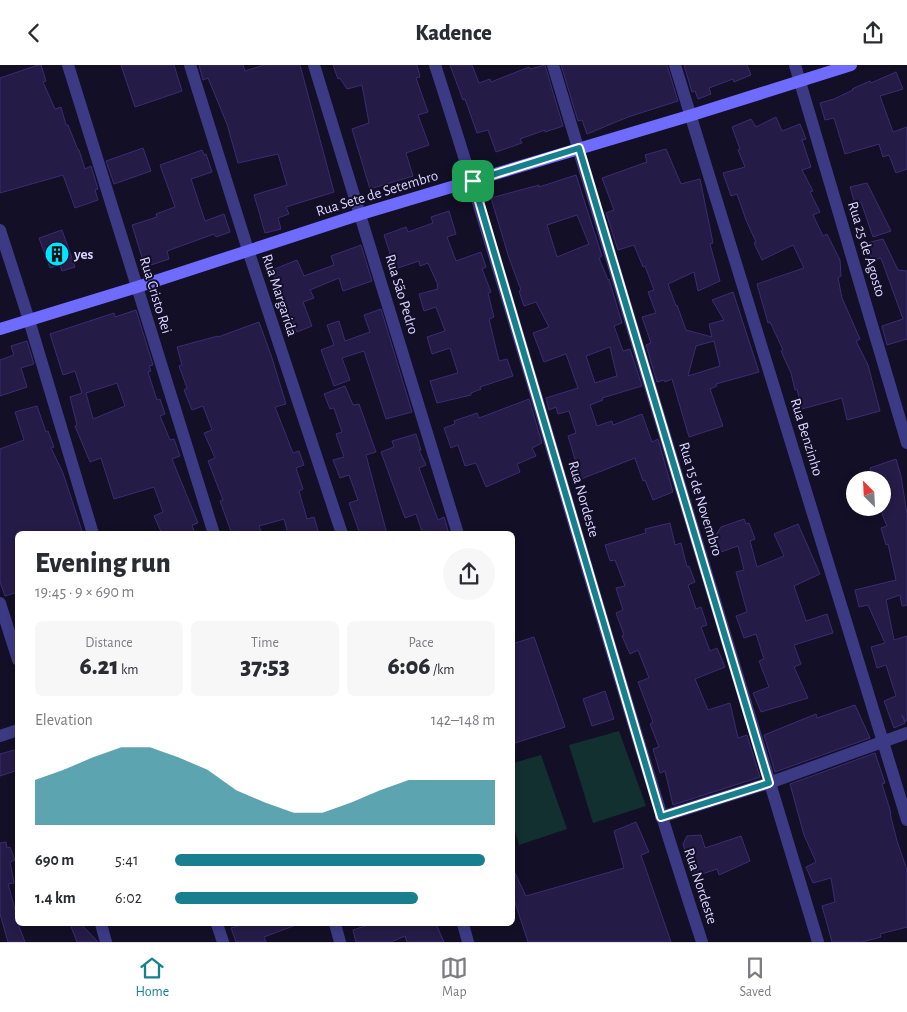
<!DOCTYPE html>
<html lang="en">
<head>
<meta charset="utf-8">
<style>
	:root { --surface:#fff; --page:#f7f7f7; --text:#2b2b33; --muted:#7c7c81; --line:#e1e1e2; --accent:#187f8f }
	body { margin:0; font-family:"Alegreya Sans",sans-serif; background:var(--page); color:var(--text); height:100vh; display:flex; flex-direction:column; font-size:19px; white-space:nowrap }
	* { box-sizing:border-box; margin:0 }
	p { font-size:16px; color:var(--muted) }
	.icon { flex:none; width:28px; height:28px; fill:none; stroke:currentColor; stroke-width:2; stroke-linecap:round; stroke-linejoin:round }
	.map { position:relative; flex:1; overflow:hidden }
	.drawer { position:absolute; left:15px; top:466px; width:500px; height:395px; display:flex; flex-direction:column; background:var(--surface); border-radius:8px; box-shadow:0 2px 8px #0003 }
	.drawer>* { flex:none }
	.needle { width:32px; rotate:336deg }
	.fabs { position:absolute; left:846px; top:406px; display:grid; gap:10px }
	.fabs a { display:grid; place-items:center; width:45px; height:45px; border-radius:50%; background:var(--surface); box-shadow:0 2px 8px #0003; font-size:25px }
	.pin { position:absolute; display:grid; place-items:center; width:42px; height:42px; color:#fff; margin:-21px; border-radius:10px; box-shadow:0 2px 8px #0006 }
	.round { display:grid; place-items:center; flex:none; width:52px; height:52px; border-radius:26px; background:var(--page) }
	.overview { display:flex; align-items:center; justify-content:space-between; height:85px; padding:0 20px }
	h1 { font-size:28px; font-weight:800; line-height:38px }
	.metrics { display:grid; grid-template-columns:repeat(3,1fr); gap:8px; height:85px; padding:5px 20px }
	.metrics div { display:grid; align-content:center; border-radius:8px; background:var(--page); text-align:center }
	.metrics b { font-size:25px; font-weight:800 }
	.metrics small { font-size:14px; font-weight:400 }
	.metrics p { font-size:14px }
	.chart { height:140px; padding:10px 20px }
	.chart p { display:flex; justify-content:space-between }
	.chart svg { width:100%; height:90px; margin-top:5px; fill:var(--accent); opacity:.7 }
	ul { padding:0 20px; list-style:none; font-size:16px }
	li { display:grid; grid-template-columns:80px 60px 1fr; align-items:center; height:38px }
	li i { height:12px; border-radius:6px; background:var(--accent) }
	header { display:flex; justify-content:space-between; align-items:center; height:65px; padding:0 20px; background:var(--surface); font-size:22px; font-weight:800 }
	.dock { display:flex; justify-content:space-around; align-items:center; height:70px; border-top:1px solid var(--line); background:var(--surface); font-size:14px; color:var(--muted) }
	.dock a { display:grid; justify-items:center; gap:2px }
	.dock .selected { color:var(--accent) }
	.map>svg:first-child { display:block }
	.green { fill:#12302f }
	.building { fill:#241b47; stroke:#3b2d73; fill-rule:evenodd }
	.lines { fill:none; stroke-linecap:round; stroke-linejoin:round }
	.street { stroke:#3d3a85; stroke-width:12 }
	.secondary { stroke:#6f6bff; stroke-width:12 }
	.route-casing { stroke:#fff; stroke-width:10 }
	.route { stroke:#187f8f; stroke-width:6 }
	.labels { text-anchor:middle; stroke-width:4; stroke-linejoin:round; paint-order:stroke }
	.street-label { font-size:15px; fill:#d9d4ff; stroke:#130f26 }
	.poi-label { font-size:15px; font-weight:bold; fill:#d9d4ff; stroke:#130f26; text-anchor:start }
</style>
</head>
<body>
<header><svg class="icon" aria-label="back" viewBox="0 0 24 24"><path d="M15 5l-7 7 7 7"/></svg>Kadence<svg class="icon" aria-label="share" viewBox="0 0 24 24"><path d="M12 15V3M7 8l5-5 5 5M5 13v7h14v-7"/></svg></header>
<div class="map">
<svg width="907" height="877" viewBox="0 0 907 877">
	<rect width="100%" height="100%" fill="#130f26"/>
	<g class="green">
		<polygon points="619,666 646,741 593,758 569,680"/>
		<polygon points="541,690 567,764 519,780 513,760 513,698"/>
	</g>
	<g class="building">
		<polygon points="38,0 41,0 46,16 43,17 55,44 61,42 66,60 68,60 78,85 79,85 85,104 91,101 98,124 95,125 98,135 75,143 63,110 0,128 0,13"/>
		<polygon points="121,0 174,0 182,26 135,42"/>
		<polygon points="199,0 243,0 245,6 264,0 300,0 334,127 286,142 289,149 278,153 281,164 265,168 254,130 287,120 278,89 238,98 227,59 208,13 203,15"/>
		<polygon points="333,0 417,0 420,12 416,13 428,47 418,50 429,80 406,88 413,111 370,124 352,64 369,58 362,20 347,24 340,13 338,14"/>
		<polygon points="450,0 472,0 479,18 490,14 491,17 529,2 530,4 545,0 563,61 545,67 545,65 520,74 522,78 496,87 488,65 477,68 465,34 463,35"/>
		<polygon points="561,0 667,0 678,36 628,52 587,69 582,55 578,56"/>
		<polygon points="684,0 747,0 751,10 734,17 733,14 709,23 711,29 698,34 695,26 692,27"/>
		<polygon points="896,7 903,24 880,31 893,67 907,62 907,104 896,108 889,90 883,92 879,79 845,89 834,53 825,55 820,38 834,34 853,25 852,24 870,16 871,18"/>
		<polygon points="776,52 782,66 800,59 806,74 802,75 811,102 802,105 813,126 810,127 820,147 813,150 823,171 827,169 840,195 841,211 838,213 842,233 860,274 856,276 868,300 880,346 847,355 842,333 802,344 797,324 795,325 791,308 781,286 783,285 770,257 768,258 757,219 804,203 793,180 762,195 754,178 756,177 746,155 737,129 731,131 723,108 745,102 738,85 740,84 732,62 751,54 756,62"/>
		<polygon points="143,83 151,106 114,119 106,96"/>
		<path d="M666 84 681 119 700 114 713 178 710 179 720 216 698 226 694 207 668 219 676 241 677 240 686 265 712 272 709 259 724 255 712 235 733 227 759 307 716 319 717 321 710 324 723 361 689 372 672 314 665 317 664 315 657 317 646 280 651 278 642 252 656 248 648 227 654 225 645 201 643 202 634 180 618 185 606 148 614 145 602 113 647 97 645 90ZM714 276 720 301 688 311 696 281Z"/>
		<polygon points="202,85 204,90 206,89 212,107 191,114 205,156 224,149 230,167 216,172 214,169 167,186 169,194 145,202 132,160 157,152 156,149 175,142 160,100"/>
		<path d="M576 110 602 191 599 193 608 215 609 214 622 258 614 261 623 286 630 284 642 321 602 333 603 335 590 340 597 361 612 356 613 360 642 349 652 377 658 374 673 427 653 435 645 415 643 416 635 393 581 414 568 371 576 368 569 346 558 349 556 342 549 345 546 333 578 323 566 289 544 297 533 268 549 262 536 237 524 241 519 226 521 225 509 193 491 133 539 120V122ZM577 150 589 179 557 192 547 160ZM610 282 617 311 595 318 586 291Z"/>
		<polygon points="867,118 891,166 873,172 861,137 855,139 850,122"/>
		<polygon points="449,146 456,169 447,172 456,196 481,187 486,202 482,204 491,227 488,228 494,252 489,254 499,296 507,294 513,311 480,322 481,324 471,328 471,330 437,338 430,316 458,308 450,283 432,289 427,272 445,266 436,242 424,246 419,229 438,224 437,220 438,220 428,198 420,201 419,196 395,204 384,170 406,162 408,167 433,158 431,152"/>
		<polygon points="62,165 75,202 62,206 60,200 50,203 39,173"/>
		<polygon points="883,174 898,205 907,206 907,274 887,280 882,261 903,254 881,193 872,195 867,178"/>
		<polygon points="361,180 372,216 343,226 339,213 310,225 314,233 303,237 312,261 297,267 272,205 297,195 304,211 334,200 331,191"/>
		<polygon points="381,244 412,347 386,354 364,286 342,293 350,315 334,321 321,285 334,280 327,260 339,256 345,276 370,267 364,250"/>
		<path d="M136 245 153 300 149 301 151 306 148 307 157 335 160 334 165 349 160 351 170 375 174 374 180 391 172 394 198 458 192 460 195 469H162L154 451 163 447 154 422 114 434 101 393 90 397 75 361 77 360 70 332 82 328 75 306 63 310 50 269 114 248 115 252ZM117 318 125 341 93 354 86 328Z"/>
		<polygon points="259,257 272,293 286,339 275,342 293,388 299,386 304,400 296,403 303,424 299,426 307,454 314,452 319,469 288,469 284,454 259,461 262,469 232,469 220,436 223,435 208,396 215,393 204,368 212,365 203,341 192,345 184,325 187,323 179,301 182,300 177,282 218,271 218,272"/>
		<polygon points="27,276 34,299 21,303 27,322 0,331 0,295 14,290 11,281"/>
		<polygon points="345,321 353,340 359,339 376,387 366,390 387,469 360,469 349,438 358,435 349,410 340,413 333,395 344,392 336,369 342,367 334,343 330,344 324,329"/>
		<polygon points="529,334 542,378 532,383 536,391 517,399 520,407 486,422 476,398 465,401 458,380 451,383 444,363 455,359 454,356 477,348 479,353"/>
		<polygon points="37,341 46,367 48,366 54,382 51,383 63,408 83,469 18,469 18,527 5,531 0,517 0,384 24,375 15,347"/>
		<polygon points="416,369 421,385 419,385 426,400 419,403 438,455 444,452 449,469 423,469 416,449 405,453 381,387 394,382 392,376"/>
		<polygon points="896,394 901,411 907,449 907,540 902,541 900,530 886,535 894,575 907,571 907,656 905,656 902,650 905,658 894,663 884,636 896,631 886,600 877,603 871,582 885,578 868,540 859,542 855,525 896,515 888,479 886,480 881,463 887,461 882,449 882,415 873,415 870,403"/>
		<polygon points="744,454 746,459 749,458 755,474 750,476 757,502 784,491 774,469 798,459 820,509 794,521 806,556 827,549 833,568 794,580 801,599 794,602 808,633 761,647 753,628 769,622 759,596 764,594 756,569 744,573 736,551 747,547 736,507 744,505 738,481 718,488 713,475 721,462"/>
		<polygon points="670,458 675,480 681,478 687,502 689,501 695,517 688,520 696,544 701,542 707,560 701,562 710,586 717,583 725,602 695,614 708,645 730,638 738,673 747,670 760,712 673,740 665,706 660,708 653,684 659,682 650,659 653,657 638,617 649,613 638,585 630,589 622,571 624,570 616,548 623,545 616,523 625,521 615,495 610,496 605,480 646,468 645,464"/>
		<polygon points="534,572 565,662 512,679 512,579"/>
		<polygon points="605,626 614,654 592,661 583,634"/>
		<polygon points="855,640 870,673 775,707 764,670 816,649 817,653"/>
		<polygon points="18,684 18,705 0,711 0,689"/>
		<polygon points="875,688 885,718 882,719 891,748 890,748 897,776 907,805 907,862 880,869 881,872 862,877 832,877 822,841 835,837 831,813 813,818 806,802 816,797 804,770 790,719"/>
		<polygon points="636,757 649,787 641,790 671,877 528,877 512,828 512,802 526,831 624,803 614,766"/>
		<polygon points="701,770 705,783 741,771 750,796 719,810 717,804 693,812 683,779 687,771"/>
		<polygon points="6,777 7,783 10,782 15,795 10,797 14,818 8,819 16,848 15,848 18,859 25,877 8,877 0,849 0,778"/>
		<polygon points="70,859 81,859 98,877 77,877"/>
		<polygon points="246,859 295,859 296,860 264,872 266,877 236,877 231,863"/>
		<polygon points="371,859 436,859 444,877 407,877 405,871 391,877 356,877 353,865"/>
	</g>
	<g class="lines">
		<g class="street">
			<polyline points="68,0 214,469"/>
			<polyline points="190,0 248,185 342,469"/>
			<polyline points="314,0 458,469"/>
			<path d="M435 0C529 291 607 587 702 877"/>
			<polyline points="553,0 818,877"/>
			<polyline points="675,0 907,755"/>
			<polyline points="795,0 907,378"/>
			<polyline points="0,165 29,255 93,469"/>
			<polyline points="0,538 18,595"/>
			<polyline points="0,671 18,665"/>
			<polyline points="661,752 769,718 907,668"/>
			<polyline points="101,859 106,877"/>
			<polyline points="217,859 223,877"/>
			<polyline points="335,859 340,877"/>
			<polyline points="463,859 468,877"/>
		</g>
		<polyline class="secondary" points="0,264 137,222 361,149 692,50 851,0"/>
	</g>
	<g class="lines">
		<defs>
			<polygon id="route" points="579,83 769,718 661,752 473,116"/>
		</defs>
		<use href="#route" class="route-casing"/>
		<use href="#route" class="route"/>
	</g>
	<defs>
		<symbol id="building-disc" viewBox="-11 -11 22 22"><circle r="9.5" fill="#00e5ff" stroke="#130f26"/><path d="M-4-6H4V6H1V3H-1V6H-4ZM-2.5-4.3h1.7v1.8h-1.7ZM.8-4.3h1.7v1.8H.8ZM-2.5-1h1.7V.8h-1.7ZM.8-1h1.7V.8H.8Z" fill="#111"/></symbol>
	</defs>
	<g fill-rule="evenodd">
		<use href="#building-disc" x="43" y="175" width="28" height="28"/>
	</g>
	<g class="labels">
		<g class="street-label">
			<text transform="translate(377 128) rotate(-17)" y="5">Rua Sete de Setembro</text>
			<text transform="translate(867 184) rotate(73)" y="5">Rua 25 de Agosto</text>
			<text transform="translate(402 229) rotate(73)" y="5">Rua São Pedro</text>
			<text transform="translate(156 230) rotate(73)" y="5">Rua Cristo Rei</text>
			<text transform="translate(280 230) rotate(72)" y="5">Rua Margarida</text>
			<text transform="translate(807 372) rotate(73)" y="5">Rua Benzinho</text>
			<text transform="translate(584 434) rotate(74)" y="5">Rua Nordeste</text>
			<text transform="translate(701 434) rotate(73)" y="5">Rua 15 de Novembro</text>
			<text transform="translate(701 821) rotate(72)" y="5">Rua Nordeste</text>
		</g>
		<g class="poi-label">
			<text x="74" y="194">yes</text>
		</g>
	</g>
</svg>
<div class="fabs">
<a><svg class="needle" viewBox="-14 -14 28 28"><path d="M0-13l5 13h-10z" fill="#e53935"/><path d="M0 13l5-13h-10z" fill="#7c7c81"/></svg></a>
</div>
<div class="pin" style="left:473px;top:116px;background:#1e9e55"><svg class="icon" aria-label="arrive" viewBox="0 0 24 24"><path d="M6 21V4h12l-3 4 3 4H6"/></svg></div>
<section class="drawer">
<div class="overview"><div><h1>Evening run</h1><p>19:45 · 9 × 690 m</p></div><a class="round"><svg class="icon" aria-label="share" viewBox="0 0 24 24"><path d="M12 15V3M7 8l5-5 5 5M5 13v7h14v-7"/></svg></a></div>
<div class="metrics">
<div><p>Distance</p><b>6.21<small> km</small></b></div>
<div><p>Time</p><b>37:53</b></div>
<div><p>Pace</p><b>6:06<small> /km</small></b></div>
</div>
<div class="chart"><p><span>Elevation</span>142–148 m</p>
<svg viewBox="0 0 160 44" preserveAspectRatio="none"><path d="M0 44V22L10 17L20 11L30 6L40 6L50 11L60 17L70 27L80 33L90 38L100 38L110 33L120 27L130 22L140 22L150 22L160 22V44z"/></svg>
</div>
<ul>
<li><b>690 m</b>5:41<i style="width:97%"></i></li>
<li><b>1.4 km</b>6:02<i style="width:76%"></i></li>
</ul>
</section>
</div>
<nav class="dock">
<a class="selected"><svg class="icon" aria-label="home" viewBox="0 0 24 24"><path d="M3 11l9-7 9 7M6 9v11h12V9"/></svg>Home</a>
<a><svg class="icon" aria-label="map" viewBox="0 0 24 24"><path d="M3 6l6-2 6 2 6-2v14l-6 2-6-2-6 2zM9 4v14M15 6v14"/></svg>Map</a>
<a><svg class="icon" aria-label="saved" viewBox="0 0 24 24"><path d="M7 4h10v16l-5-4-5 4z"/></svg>Saved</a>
</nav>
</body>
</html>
